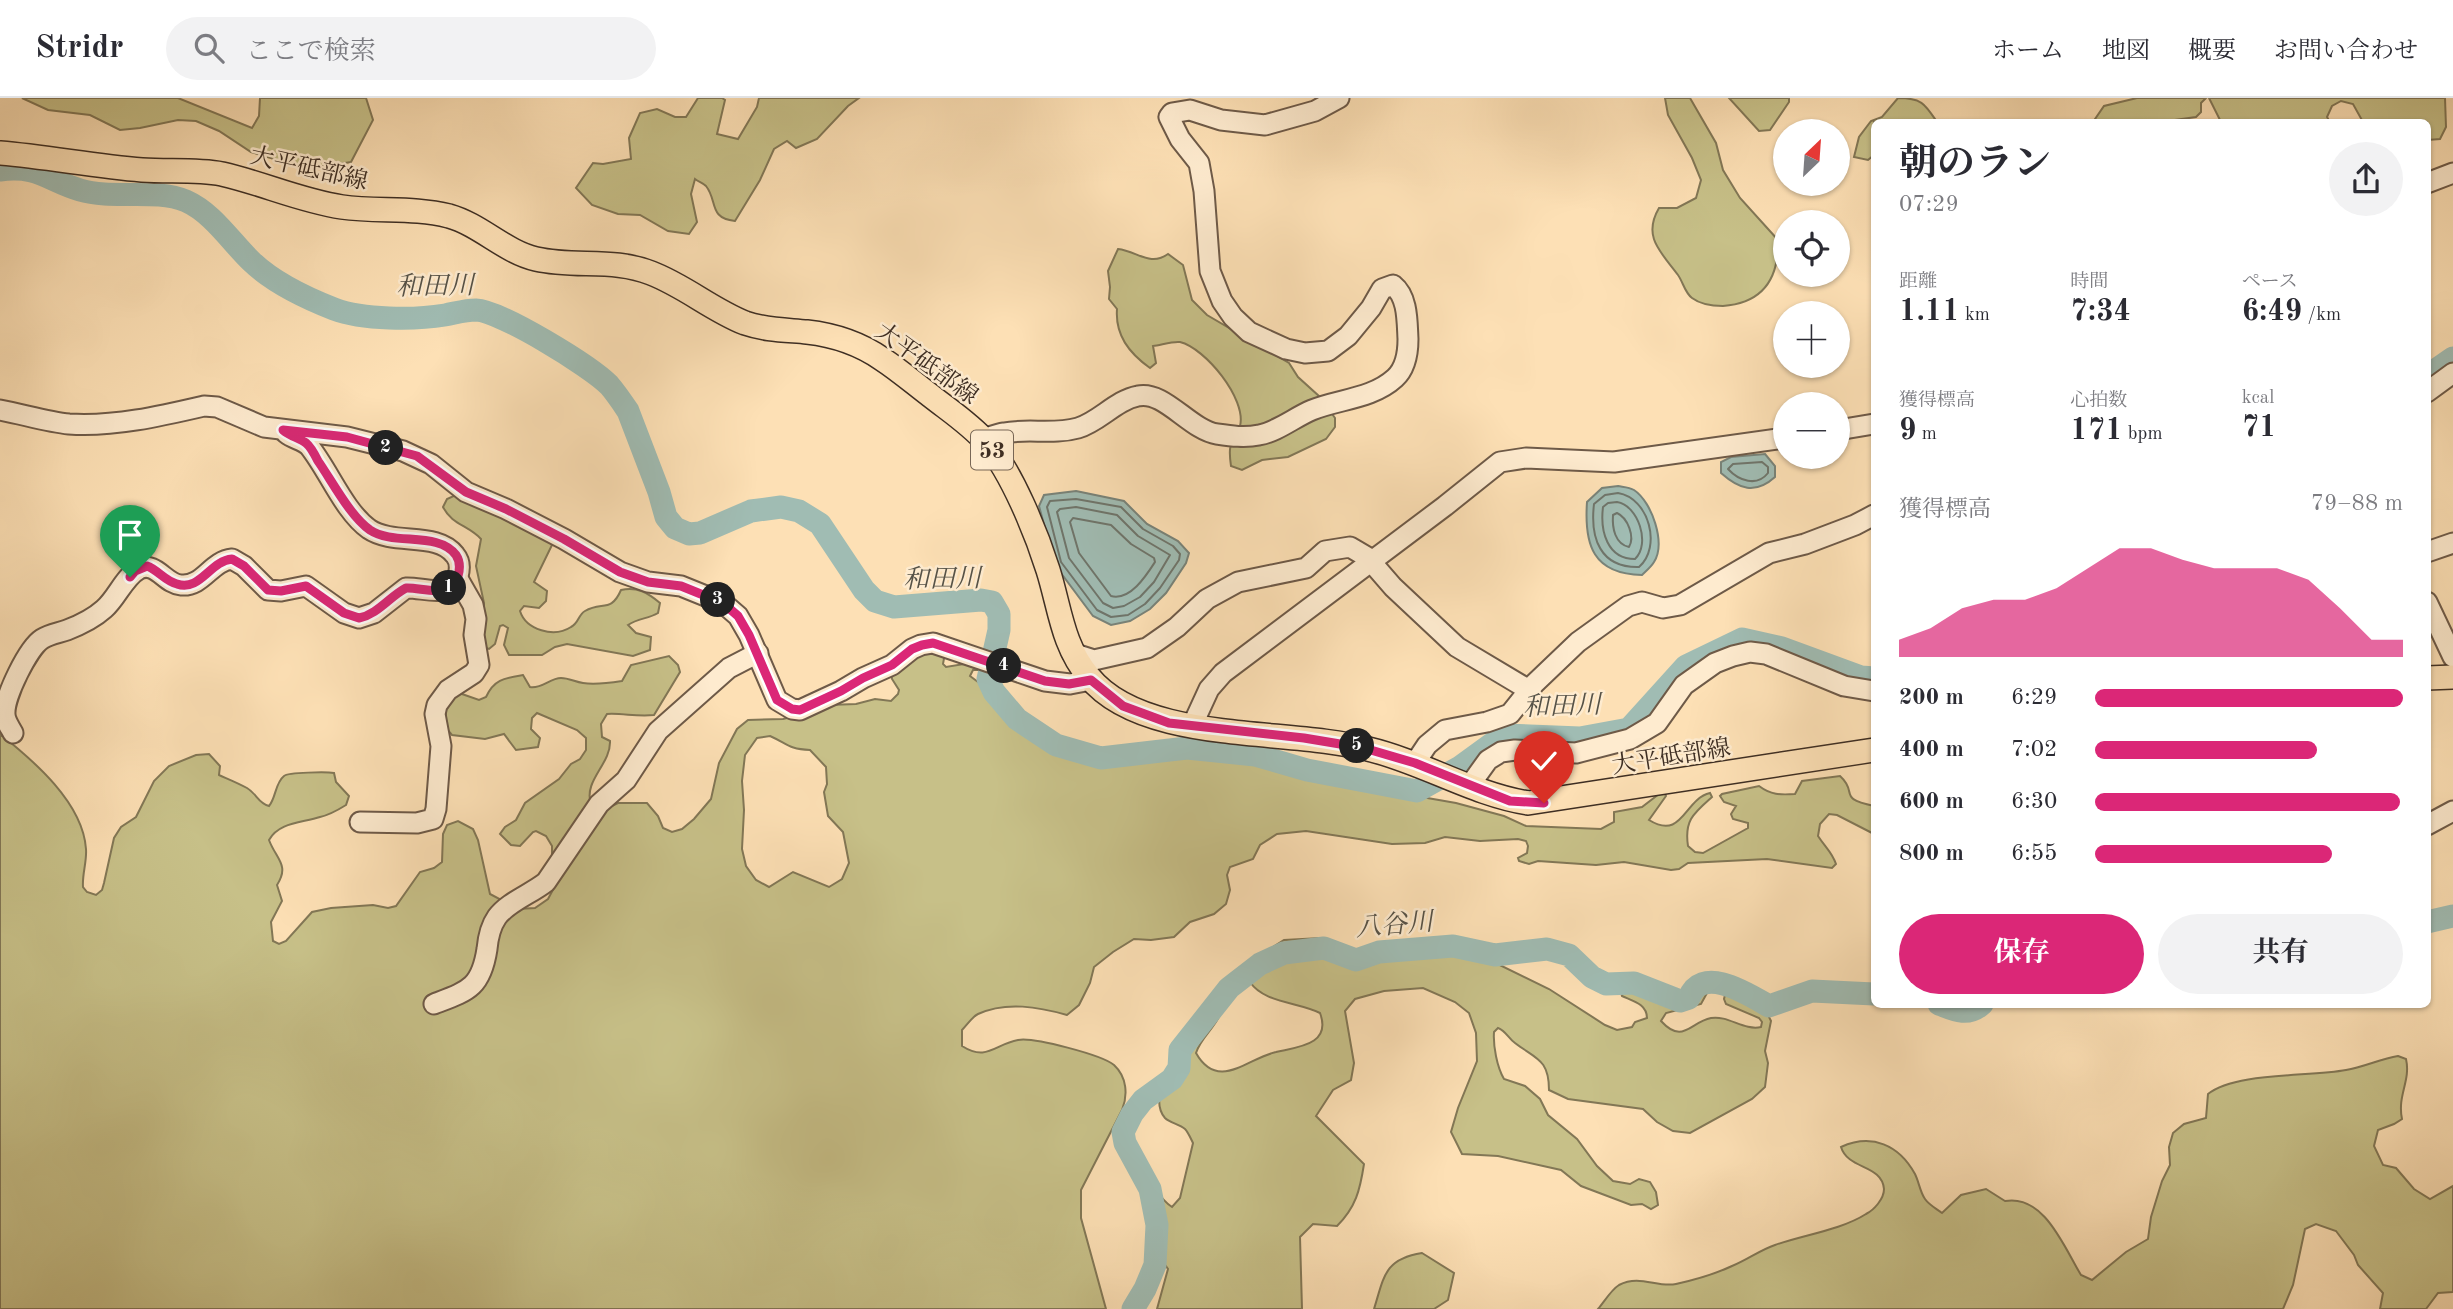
<!DOCTYPE html>
<html lang="ja">
<head>
<meta charset="utf-8">
<style>
	:root { --surface:#fff; --page:#f2f2f3; --text:#2b2b33; --muted:#7c7c81; --line:#e1e1e2; --accent:#db2777 }
	body { margin:0; font-family:"Old Standard TT","Noto Serif JP",serif; background:var(--page); color:var(--text); height:100vh; display:flex; flex-direction:column; font-size:26px; white-space:nowrap }
	* { box-sizing:border-box; margin:0 }
	p { font-size:23px; color:var(--muted) }
	.icon { flex:none; width:38px; height:38px; fill:none; stroke:currentColor; stroke-width:2; stroke-linecap:round; stroke-linejoin:round }
	.map { position:relative; flex:1; overflow:hidden }
	.panel { position:absolute; left:1871px; top:21px; width:560px; height:889px; display:flex; flex-direction:column; background:var(--surface); border-radius:10px; box-shadow:0 2px 5px #0004 }
	.panel>* { flex:none }
	.needle { width:46px; rotate:25deg }
	.controls { position:absolute; left:1773px; top:21px; display:grid; gap:14px }
	.controls a { display:grid; place-items:center; width:77px; height:77px; border-radius:50%; background:var(--surface); box-shadow:0 2px 5px #0004; font-size:35px }
	.pin { position:absolute; display:grid; place-items:center; width:60px; height:60px; color:#fff; margin:-72px -30px; border-radius:50% 50% 50% 0; rotate:-45deg; box-shadow:0 0 7px #0007 }
	.pin .icon { rotate:45deg }
	.km { position:absolute; width:35px; height:35px; margin:-18px; border-radius:50%; background:#222; color:#fff; font-size:19px; line-height:35px; text-align:center }
	.round { display:grid; place-items:center; flex:none; width:74px; height:74px; border-radius:37px; background:var(--page) }
	.head { display:flex; align-items:center; justify-content:space-between; height:119px; padding:0 28px }
	h1 { font-size:38px; font-weight:700; line-height:52px }
	.metrics { display:grid; grid-template-columns:repeat(3,1fr); gap:10px; height:119px; padding:7px 28px }
	.metrics div { display:grid; align-content:center }
	.metrics b { font-size:30px; font-weight:700 }
	.metrics small { font-size:19px; font-weight:400 }
	.metrics p { font-size:19px }
	.chart { height:196px; padding:14px 28px }
	.chart p { display:flex; justify-content:space-between }
	.chart svg { width:100%; height:126px; margin-top:7px; fill:var(--accent); opacity:.7 }
	.primary-button { display:flex; gap:14px; margin-top:auto; padding:14px 28px }
	.primary-button a { flex:1; height:80px; border-radius:42px; background:var(--accent); color:#fff; font-size:28px; font-weight:700; line-height:80px; text-align:center }
	.primary-button a+a { background:var(--page); color:var(--text) }
	ul { padding:0 28px; list-style:none; font-size:23px }
	li { display:grid; grid-template-columns:112px 84px 1fr; align-items:center; height:52px }
	li i { height:18px; border-radius:9px; background:var(--accent) }
	header { display:flex; align-items:center; gap:42px; box-sizing:border-box; height:98px; padding:0 35px; background:var(--surface); border-bottom:2px solid var(--line) }
	header strong { font-size:33px }
	nav { display:flex; gap:38px; margin-inline-start:auto; font-size:24px }
	.search { width:490px; height:63px; background:var(--page); display:flex; align-items:center; gap:18px; box-sizing:border-box; padding:0 24px; border-radius:38px; color:var(--muted); font-size:26px }
	.map>svg:first-child { display:block }
	.green { fill:#c7c088; stroke:#827756; stroke-width:2; fill-rule:evenodd }
	.water { fill:#a0bcb3; stroke:#798379; stroke-width:2 }
	.lines { fill:none; stroke-linecap:round; stroke-linejoin:round }
	.shore { stroke:#6f756b; stroke-width:2 }
	.river { stroke:#a0bcb3; stroke-width:23 }
	.minor-casing { stroke:#6e5a48; stroke-width:23 }
	.major-casing { stroke:#3e2e23; stroke-width:26 }
	.minor { stroke:#feebcf; stroke-width:19 }
	.major { stroke:#fde0b5; stroke-width:23 }
	.route-casing { stroke:#fff; stroke-width:14 }
	.route { stroke:#db2777; stroke-width:9 }
	.labels { text-anchor:middle; stroke-width:5; stroke-linejoin:round; paint-order:stroke }
	.shield { fill:#feebcf; stroke:#786757; stroke-width:2 }
	.shield-label { font-size:23px; font-weight:bold; fill:#3e2e23 }
	.street-label { font-size:24px; fill:#3e2e23; stroke:#feebcf }
	.water-label { font-size:26px; font-style:italic; fill:#565247; stroke:#feebcf }
</style>
</head>
<body>
<header>
<strong>Stridr</strong>
<div class="search"><svg class="icon" aria-label="search" viewBox="0 0 24 24"><circle cx="10" cy="10" r="6"/><path d="M15 15l6 6"/></svg>ここで検索</div>
<nav><a>ホーム</a><a>地図</a><a>概要</a><a>お問い合わせ</a></nav>
</header>
<div class="map">
<svg width="2453" height="1211" viewBox="0 0 2453 1211">
	<rect width="100%" height="100%" fill="#fde0b5"/>
	<filter id="stains"><feTurbulence type="fractalNoise" baseFrequency=".00286" numOctaves="4"/><feColorMatrix values="0 0 0 0 .2 0 0 0 0 .09 0 0 0 0 .02 0 0 0 .5 -.17"/></filter>
	<radialGradient id="worn" r=".72"><stop offset=".6" stop-color="#630" stop-opacity="0"/><stop offset="1" stop-color="#630" stop-opacity=".3"/></radialGradient>
	<g class="green">
		<polygon points="22,0 178,0 252,30 259,18 260,0 366,0 373,22 351,64 326,68 300,69 251,54 219,33 196,23 178,22 140,30 120,32 90,17 48,12"/>
		<path d="M698 0H722L725 2 717 36 738 41 757 9 759 0H859L848 8 817 41 796 50 787 43 774 51 760 82 735 123C708 120 718 103 706 88 703 85 699 84 695 81L691 96 697 124 689 136 668 133 640 117 618 116 592 107 576 90 593 65 603 66 631 61 629 40 640 15 657 11 675 19H686Z"/>
		<path d="M1665 0H1690L1716 45 1723 72 1740 100 1778 142C1779 180 1763 205 1723 208 1713 208 1700 206 1692 200 1685 195 1683 184 1678 177 1661 154 1642 139 1659 110H1677L1696 100 1701 82 1692 60 1668 17Z"/>
		<polygon points="1729,0 1789,0 1789,4 1770,32 1759,33"/>
		<path d="M1898 0C1922 0 1925 6 1937 24H1874V57L1868 62 1854 59 1859 39 1871 23 1882 19Z"/>
		<polygon points="2137,0 2206,0 2201,5 2201,14 2196,19 2175,22 2174,24 2093,24 2104,8"/>
		<polygon points="2209,0 2445,0 2446,29 2440,41 2428,42 2427,24 2363,24 2353,6 2341,3 2332,8 2327,19 2330,24 2221,24"/>
		<path d="M1118 151C1137 153 1150 169 1168 156L1183 167 1192 202 1207 217 1289 265 1298 279 1320 299 1335 320V329L1326 341 1288 359 1262 362 1242 372 1231 368C1227 340 1234 349 1240 328 1247 301 1205 250 1180 244 1173 243 1161 247 1153 248L1156 265 1150 270C1129 255 1115 237 1117 211L1109 201 1110 189 1108 173Z"/>
		<path d="M458 396 550 442 552 447 534 484 547 493 546 503 539 510 524 508 520 513C526 532 554 540 571 529 579 525 578 517 585 513 602 503 611 515 621 492 637 488 648 495 660 505L658 515C648 521 638 520 628 527L636 535 651 539 650 552 633 558 567 546 555 549 542 557H509L504 547 508 530 503 527 500 528 495 546 489 551 483 549 484 505 476 468 481 441C468 427 452 427 443 409L447 401Z"/>
		<path d="M919 554 945 555 943 566 946 569 976 564 984 572H973L970 578 982 587C983 599 988 602 998 606L1006 622 1031 642 1051 651 1100 664 1177 656 1239 660 1330 683 1456 705 1504 718 1526 728 1601 731 1614 724V714L1642 709 1659 696H1665L1666 698 1649 722C1683 743 1684 701 1710 695L1712 699C1694 715 1684 722 1688 748L1695 754 1703 755 1748 730V725L1733 721 1731 716 1736 708 1724 704 1720 698 1722 696 1759 688C1771 697 1780 697 1795 696L1802 683 1840 678C1859 695 1836 700 1874 708V736L1837 717 1829 716 1820 726 1818 738C1825 749 1832 754 1836 766L1832 770 1767 761 1688 765 1679 771 1671 772 1624 764 1596 767 1538 763 1529 766 1519 763 1518 760 1527 755 1528 748 1526 743 1518 741 1480 743 1445 739 1425 745 1392 746 1306 733 1277 736 1260 747 1253 761 1230 769 1227 777 1230 792 1226 806 1214 816 1190 824 1174 839 1151 842 1134 841 1113 854 1094 869 1090 885 1079 907 1067 917C1039 909 1006 903 978 916 972 919 967 927 962 932V948C987 964 995 946 1018 942 1034 939 1102 957 1114 967 1127 979 1128 997 1122 1012L1081 1092V1120L1106 1211H0V636C34 663 83 705 86 751 87 764 82 776 83 789L87 794 96 797 102 792 104 785 114 740 121 729 136 719 154 683 169 668 196 657 209 656 220 668 219 677C228 681 238 685 247 690 257 696 258 705 269 708 276 700 275 685 284 678 288 674 328 674 334 675L336 684 349 698 346 707C338 712 329 717 320 719 302 725 279 724 269 742 276 761 290 767 277 787L282 803 271 824 273 843 279 846 286 843 312 814 331 810 373 807 388 810 396 808 420 774 434 770 442 764 443 736 447 727 458 723 473 731 478 742 490 796 518 811 535 810 548 801 554 790 557 777 552 759V748L546 738 536 733 533 734 520 748 511 747 500 736 505 729 516 722 525 705 559 681 571 666 580 661 586 652V640L577 632 537 615 532 620 531 631 540 640 538 649 516 652 504 636 485 641 452 637 446 630V606L459 595 479 602 486 599C494 581 505 580 523 577L530 589C542 591 550 580 561 580 569 580 575 584 583 585 596 587 609 585 622 583L631 567 669 558 678 567 680 574 654 617C637 619 623 615 607 616L601 626 602 639 610 643C611 666 583 683 591 706L606 711 618 705H647L658 718 663 730 672 734 682 731 694 721 711 701 719 665 737 631 748 622 783 621 812 614 829 607 856 606 875 601 891 603 898 596 899 592 892 581 891 575ZM770 638C788 646 788 651 810 652L826 669 827 686 824 694 828 718 843 734 849 765 842 781 829 789 793 774 769 789 756 782 746 768 742 751 744 712 742 683 745 657 757 640Z"/>
		<path d="M1321 840 1352 858 1362 857 1373 851H1417L1447 846 1463 849 1549 891 1605 927 1617 932 1632 929 1635 924 1647 920C1647 906 1633 903 1622 898L1620 890C1637 881 1662 911 1692 904L1696 897 1703 892 1707 895 1701 906 1666 915 1661 923C1683 947 1690 924 1711 920 1728 917 1744 933 1761 929L1762 924 1759 920 1726 906 1724 901 1726 893H1733L1749 900 1766 913 1771 923 1765 953 1768 965 1765 989 1752 1001 1690 1035 1673 1033 1657 1024 1643 1011 1568 1001 1549 992C1549 961 1536 961 1515 945 1508 940 1506 933 1498 930L1494 934C1493 948 1497 969 1504 981L1525 988 1540 1001 1548 1017 1577 1041 1597 1068 1613 1083 1630 1086 1639 1081 1650 1084 1656 1094 1658 1107 1651 1111 1642 1106 1631 1107 1581 1088 1561 1072 1498 1058 1462 1056 1451 1034 1458 1010 1477 963 1476 935 1469 915 1455 904 1423 890 1384 893 1355 901 1345 913 1354 965 1351 982 1333 992 1316 1018 1364 1066C1360 1092 1356 1109 1337 1128L1313 1126 1300 1139 1302 1211H1157L1168 1171 1152 1149 1149 1116 1140 1077 1143 1076C1154 1086 1159 1101 1172 1109L1180 1100 1193 1045C1191 1041 1188 1034 1185 1031 1179 1026 1170 1025 1165 1020 1141 993 1198 927 1210 901L1216 895 1219 896C1231 920 1202 934 1196 955 1218 994 1248 960 1276 954 1297 949 1332 947 1320 915 1298 904 1264 905 1250 884L1252 872 1259 858 1284 842Z"/>
		<path d="M2398 958 2406 961C2411 983 2397 997 2402 1021L2394 1026 2378 1032 2374 1048 2383 1067 2396 1070 2414 1091 2430 1101 2453 1088V1194L2438 1195 2426 1211H2380L2383 1195 2358 1167 2354 1157 2336 1133 2316 1126 2305 1131 2293 1187 2283 1211H1598C1604 1204 1611 1192 1619 1187 1640 1176 1657 1190 1676 1186 1694 1182 1715 1176 1732 1168 1747 1162 1760 1152 1775 1147 1803 1137 1841 1132 1866 1116 1874 1112 1884 1101 1884 1091 1882 1066 1848 1072 1841 1049 1872 1035 1899 1047 1915 1076 1919 1084 1920 1094 1925 1101 1929 1107 1937 1111 1942 1115L1961 1097 1986 1091 2005 1103C2044 1096 2064 1149 2081 1177L2092 1182 2126 1154 2148 1141 2151 1119 2162 1083 2170 1067 2169 1049 2173 1035 2184 1026 2206 1020 2208 996C2235 974 2309 979 2346 972 2364 969 2380 961 2398 958Z"/>
		<path d="M1422 1155 1454 1175 1448 1202 1434 1211H1374C1384 1179 1384 1161 1422 1155Z"/>
	</g>
	<g class="water">
		<path d="M1765 356 1775 368V379C1755 397 1739 391 1721 375V364L1731 359Z"/>
		<path d="M1618 388C1623 389 1629 389 1634 392 1652 404 1666 445 1654 464 1651 469 1646 473 1642 477 1593 476 1584 447 1587 404L1602 390Z"/>
		<polygon points="1076,393 1124,403 1147,426 1178,443 1189,455 1186,465 1166,495 1150,511 1130,523 1111,527 1093,518 1055,467 1039,408 1044,397"/>
	</g>
	<g class="lines">
		<g class="shore">
			<path d="M1762 364 1768 369V375C1757 389 1739 383 1728 371L1733 366Z"/>
			<path d="M1618 395C1649 400 1662 449 1639 469 1600 470 1590 440 1594 406L1605 397Z"/>
			<polygon points="1076,401 1121,409 1143,431 1173,448 1180,456 1179,462 1160,490 1145,506 1128,517 1111,519 1097,512 1061,464 1047,409 1050,403"/>
			<path d="M1617 404C1638 407 1651 446 1635 461 1607 461 1600 433 1603 409L1608 405Z"/>
			<polygon points="1076,409 1117,417 1138,438 1170,457 1154,484 1140,499 1124,508 1113,510 1103,505 1069,460 1057,414 1060,411"/>
			<path d="M1617 415C1628 420 1635 439 1629 449 1615 446 1612 430 1613 417Z"/>
			<path d="M1073 420 1111 427 1131 446 1154 460 1155 464C1146 478 1130 503 1111 498L1079 455 1070 424Z"/>
		</g>
		<g class="river">
			<path d="M0 72C38 67 47 82 80 92 113 102 155 90 186 103 213 115 231 144 252 164 274 185 306 200 334 211 363 222 415 222 445 217 456 215 465 212 476 212 501 213 590 268 609 287 616 295 622 304 628 313L659 394 666 419 675 430 689 436 700 435 751 413 781 409 799 413 820 426 864 492 875 503 894 509 981 502 992 504 999 516V532L988 581 994 594 1017 621 1056 647 1101 660 1187 650 1255 657 1307 672 1417 693 1460 669 1504 637 1580 640 1629 631 1686 568 1742 541 1782 550 1861 579 1874 580"/>
			<polyline points="2427,278 2453,260"/>
			<polyline points="2427,824 2453,818"/>
			<path d="M1939 906C1954 912 1968 919 1982 906"/>
			<path d="M1133 1211 1145 1191 1155 1167 1157 1127 1150 1091 1125 1045 1123 1034 1132 1016 1143 1002 1172 981 1179 970 1180 952 1229 890 1260 866 1284 855 1324 850 1356 862 1379 854 1453 848 1495 857 1547 851 1569 857 1592 879 1606 886 1634 885 1680 903 1689 900C1702 866 1748 896 1769 908L1812 893 1874 896"/>
		</g>
		<defs>
			<g id="minor">
				<polyline points="2427,85 2453,75"/>
				<polyline points="2427,294 2453,275"/>
				<path d="M0 312C22 316 48 324 69 326 114 329 161 318 204 308L217 309 264 329 347 339 403 353 431 366 466 394 506 411 564 441 620 474 648 484 681 488 723 505 738 518 749 537 777 602 792 611 800 612 841 593 863 580 892 567 912 551 921 547 933 545 1045 583 1070 586 1091 582"/>
				<polyline points="1838,332 1874,326"/>
				<path d="M983 341C990 339 997 336 1004 335 1028 330 1053 337 1078 330 1099 324 1116 302 1138 298 1164 292 1190 332 1217 336 1231 338 1245 340 1259 337 1277 334 1295 319 1312 312 1339 301 1372 301 1395 280 1406 270 1408 255 1408 241 1407 223 1408 199 1393 187L1382 191 1371 210 1348 238 1328 253 1305 255 1286 251 1249 234 1233 219 1222 203 1210 173 1204 93 1199 65 1180 41 1169 19 1172 15 1190 12 1221 22 1265 27 1315 13 1339 0"/>
				<polyline points="2427,454 2453,445"/>
				<polyline points="2427,504 2453,559"/>
				<polyline points="1072,555 1094,562 1147,550 1177,529 1207,501 1238,484 1306,470 1325,453 1350,449 1367,459 1393,489 1457,549 1529,592"/>
				<polyline points="1192,628 1209,591 1223,575 1445,408 1500,364 1526,360 1614,364 1785,340"/>
				<path d="M13 635C10 629 5 623 5 616 4 599 28 550 42 541 50 536 59 535 67 532 80 527 94 520 104 511 117 500 124 479 139 471 156 463 165 486 181 487 203 489 211 463 232 461L244 468 268 492 281 493 306 488 344 515 359 520 374 515 406 490C423 489 451 502 458 478 460 471 460 463 455 457 437 433 394 448 369 431 344 413 329 373 309 348 303 342 293 341 286 335"/>
				<polyline points="1415,665 1427,647 1445,632 1487,624 1510,616 1534,586 1578,544 1628,508 1642,504 1663,510 1680,507 1769,455 1805,446 1855,427 1874,417"/>
				<polyline points="1470,687 1488,662 1501,654 1515,652 1576,655 1630,641 1657,625 1684,587 1715,565 1733,558 1750,554 1766,556 1844,588 1874,593"/>
				<polyline points="360,724 417,725 433,721 436,711 441,648 435,616 437,607 448,592 474,575 479,567 474,537 476,521 473,507 457,479"/>
				<polyline points="2427,727 2453,713"/>
				<path d="M434 906C468 893 481 890 487 851 488 840 490 829 497 819 508 804 531 796 546 784L599 706 626 682 658 633 729 570 758 555"/>
			</g>
			<g id="major">
				<path d="M0 55C47 59 94 68 142 72 168 74 196 71 222 76 262 85 301 103 342 109 378 114 414 109 449 118 481 127 505 154 536 161 575 170 614 160 651 175 685 188 712 212 745 225 765 232 786 232 807 234 834 237 859 245 882 261 899 272 915 286 931 298 950 313 970 326 986 344 1012 375 1036 434 1048 472 1060 510 1062 547 1089 579 1143 646 1288 630 1368 651 1423 664 1472 696 1528 705L1874 652"/>
				<polyline points="2427,580 2453,579"/>
			</g>
		</defs>
		<use href="#minor" class="minor-casing"/>
		<use href="#major" class="major-casing"/>
		<use href="#minor" class="minor"/>
		<use href="#major" class="major"/>
	</g>
	<g class="lines">
		<defs>
			<path id="route" d="M130 479 135 473 147 468C158 472 165 483 177 486 200 494 210 463 232 461L244 468 268 492 281 493 306 488 344 515 359 520C378 516 389 499 406 490 422 489 451 502 458 478 460 471 460 463 456 457 438 433 394 448 370 432 350 418 332 383 318 363 315 357 311 349 306 345 299 340 290 338 283 332L347 339 417 358 466 394 506 411 564 441 620 474 648 484 681 488 723 505 738 518 749 537 777 602 792 611 800 612 841 593 863 580 892 567 912 551 922 547 933 545 1045 583 1069 586 1091 582 1123 608 1169 625 1304 640 1364 650 1415 665 1510 703 1544 705"/>
		</defs>
		<use href="#route" class="route-casing"/>
		<use href="#route" class="route"/>
	</g>
	<g class="labels">
		<rect class="shield" x="971" y="332.5" width="42" height="39" rx="5"/>
		<g class="shield-label">
			<text x="992" y="360">53</text>
		</g>
		<g class="street-label">
			<text transform="translate(309 70) rotate(13)" y="8">大平砥部線</text>
			<text transform="translate(927 265) rotate(36)" y="8">大平砥部線</text>
			<text transform="translate(1671 658) rotate(-9)" y="8">大平砥部線</text>
		</g>
		<g class="water-label">
			<text transform="translate(435 187) rotate(-1)" y="9">和田川</text>
			<text transform="translate(942 480) rotate(-1)" y="9">和田川</text>
			<text transform="translate(1562 607) rotate(-2)" y="9">和田川</text>
			<text transform="translate(1394 826) rotate(-5)" y="9">八谷川</text>
		</g>
	</g>
	<rect width="100%" height="100%" filter="url(#stains)"/>
	<rect width="100%" height="100%" fill="url(#worn)"/>
</svg>
<div class="controls">
<a><svg class="needle" viewBox="-14 -14 28 28"><path d="M0-13l5 13h-10z" fill="#e53935"/><path d="M0 13l5-13h-10z" fill="#7c7c81"/></svg></a>
<a><svg class="icon" aria-label="locate" viewBox="0 0 24 24"><circle cx="12" cy="12" r="6"/><path d="M12 2v4M12 18v4M2 12h4M18 12h4"/></svg></a>
<a>+</a>
<a>−</a>
</div>
<div class="pin" style="left:130px;top:479px;background:#1e9e55"><svg class="icon" aria-label="arrive" viewBox="0 0 24 24"><path d="M6 21V4h12l-3 4 3 4H6"/></svg></div>
<div class="pin" style="left:1544px;top:705px;background:#d93025"><svg class="icon" aria-label="check" viewBox="0 0 24 24"><path d="M5 12l5 5 9-10"/></svg></div>
<b class="km" style="left:449px;top:490px">1</b>
<b class="km" style="left:386px;top:350px">2</b>
<b class="km" style="left:718px;top:502px">3</b>
<b class="km" style="left:1004px;top:568px">4</b>
<b class="km" style="left:1357px;top:648px">5</b>
<section class="panel">
<div class="head"><div><h1>朝のラン</h1><p>07:29</p></div><a class="round"><svg class="icon" aria-label="share" viewBox="0 0 24 24"><path d="M12 15V3M7 8l5-5 5 5M5 13v7h14v-7"/></svg></a></div>
<div class="metrics">
<div><p>距離</p><b>1.11<small> km</small></b></div>
<div><p>時間</p><b>7:34</b></div>
<div><p>ペース</p><b>6:49<small> /km</small></b></div>
</div>
<div class="metrics">
<div><p>獲得標高</p><b>9<small> m</small></b></div>
<div><p>心拍数</p><b>171<small> bpm</small></b></div>
<div><p>kcal</p><b>71</b></div>
</div>
<div class="chart"><p><span>獲得標高</span>79–88 m</p>
<svg viewBox="0 0 160 44" preserveAspectRatio="none"><path d="M0 44V38L10 34L20 27L30 24L40 24L50 20L60 13L70 6L80 6L90 10L100 13L110 13L120 13L130 17L140 27L150 38L160 38V44z"/></svg>
</div>
<ul>
<li><b>200 m</b>6:29<i style="width:100%"></i></li>
<li><b>400 m</b>7:02<i style="width:72%"></i></li>
<li><b>600 m</b>6:30<i style="width:99%"></i></li>
<li><b>800 m</b>6:55<i style="width:77%"></i></li>
</ul>
<div class="primary-button"><a>保存</a><a>共有</a></div>
</section>
</div>
</body>
</html>
